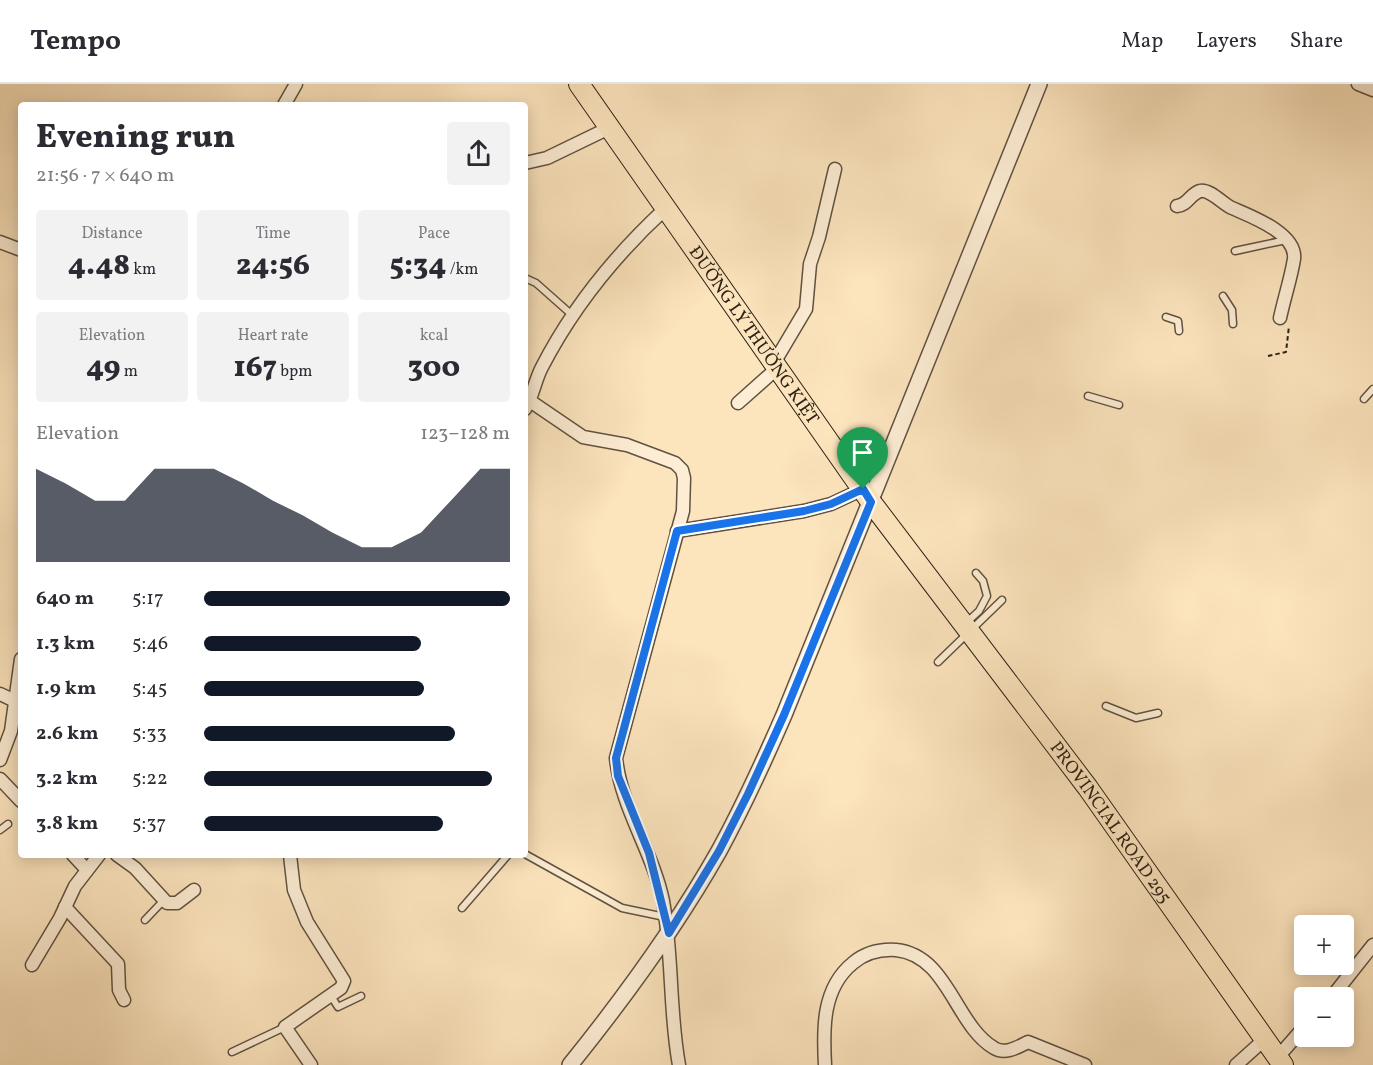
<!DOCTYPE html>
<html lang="en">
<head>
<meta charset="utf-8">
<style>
	:root { --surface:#fff; --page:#f2f2f3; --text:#2b2b33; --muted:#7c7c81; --line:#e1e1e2; --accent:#111827 }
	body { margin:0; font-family:Vollkorn,serif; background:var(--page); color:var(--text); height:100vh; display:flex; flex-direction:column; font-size:22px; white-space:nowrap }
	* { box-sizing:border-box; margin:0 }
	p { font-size:20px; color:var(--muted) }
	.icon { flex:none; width:33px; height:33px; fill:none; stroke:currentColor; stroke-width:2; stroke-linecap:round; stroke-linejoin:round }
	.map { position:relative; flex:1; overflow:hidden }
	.drawer { position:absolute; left:18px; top:18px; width:510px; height:756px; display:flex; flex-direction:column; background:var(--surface); border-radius:6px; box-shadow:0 3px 15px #0003 }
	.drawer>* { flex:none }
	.buttons { position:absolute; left:1294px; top:831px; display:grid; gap:12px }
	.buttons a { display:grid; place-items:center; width:60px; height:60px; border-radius:6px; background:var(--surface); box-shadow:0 3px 15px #0003; font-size:30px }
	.pin { position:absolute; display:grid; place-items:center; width:51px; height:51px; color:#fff; margin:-62px -26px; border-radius:50% 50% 50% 0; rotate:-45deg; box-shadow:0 0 6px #0007 }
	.pin .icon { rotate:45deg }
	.round { display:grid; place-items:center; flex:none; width:63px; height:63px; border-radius:6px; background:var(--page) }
	.summary { display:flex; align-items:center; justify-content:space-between; height:102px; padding:0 18px }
	h1 { font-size:33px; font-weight:800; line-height:45px }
	.metrics { display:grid; grid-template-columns:repeat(3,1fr); gap:9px; height:102px; padding:6px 18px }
	.metrics div { display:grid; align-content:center; border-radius:6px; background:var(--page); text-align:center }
	.metrics b { font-size:30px; font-weight:800 }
	.metrics small { font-size:16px; font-weight:400 }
	.metrics p { font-size:16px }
	.chart { height:168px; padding:12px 18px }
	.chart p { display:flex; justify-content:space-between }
	.chart svg { width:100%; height:108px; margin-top:6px; fill:var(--accent); opacity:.7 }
	ul { padding:0 18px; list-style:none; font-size:20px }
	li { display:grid; grid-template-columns:96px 72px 1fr; align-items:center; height:45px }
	li i { height:15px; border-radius:8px; background:var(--accent) }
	header { display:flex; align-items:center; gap:36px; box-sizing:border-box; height:84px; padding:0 30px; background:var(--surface); border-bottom:2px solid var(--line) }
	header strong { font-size:28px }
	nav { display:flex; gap:33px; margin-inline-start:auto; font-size:21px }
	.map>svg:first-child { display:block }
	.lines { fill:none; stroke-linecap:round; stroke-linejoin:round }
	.service-casing { stroke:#605241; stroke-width:9 }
	.minor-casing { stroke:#605241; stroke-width:15 }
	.tertiary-casing { stroke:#605241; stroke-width:18 }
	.primary-casing { stroke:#2c2218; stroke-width:22 }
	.path { stroke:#2c2218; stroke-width:2; stroke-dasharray:4.5 3; stroke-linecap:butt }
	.service { stroke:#fdedd4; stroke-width:6 }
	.minor { stroke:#fdedd4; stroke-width:12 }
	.tertiary { stroke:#fdedd4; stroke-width:15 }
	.primary { stroke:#fce4bd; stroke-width:20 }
	.route-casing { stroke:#fff; stroke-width:12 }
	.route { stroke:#1a73e8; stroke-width:8 }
	.labels { text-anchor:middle; stroke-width:4.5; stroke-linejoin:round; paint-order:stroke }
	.street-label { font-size:18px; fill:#2c2218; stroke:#fdedd4 }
</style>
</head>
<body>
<header>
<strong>Tempo</strong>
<nav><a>Map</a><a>Layers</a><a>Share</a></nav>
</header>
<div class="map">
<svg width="1373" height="981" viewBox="0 0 1373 981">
	<rect width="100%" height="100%" fill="#fce4bd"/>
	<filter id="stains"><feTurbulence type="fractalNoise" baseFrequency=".00333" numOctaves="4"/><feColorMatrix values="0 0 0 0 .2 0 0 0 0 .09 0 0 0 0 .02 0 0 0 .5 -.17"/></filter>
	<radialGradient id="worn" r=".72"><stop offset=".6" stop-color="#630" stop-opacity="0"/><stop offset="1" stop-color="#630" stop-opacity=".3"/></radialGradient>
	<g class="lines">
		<defs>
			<g id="service">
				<polyline points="1235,167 1286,156"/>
				<polyline points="525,194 536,199 571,230"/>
				<polyline points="1223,212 1232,226 1233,240"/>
				<polyline points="1166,233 1178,237 1179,247"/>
				<polyline points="1088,312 1119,321"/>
				<polyline points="1364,315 1373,305"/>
				<polyline points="967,538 979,527 987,512 983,497 976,489"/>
				<polyline points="938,578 1002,516"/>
				<polyline points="1106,622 1136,634 1158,629"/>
				<polyline points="0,746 8,740"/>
				<polyline points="525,770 622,824 665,833"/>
				<polyline points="462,824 508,771"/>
				<polyline points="145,836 164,816"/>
				<polyline points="331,912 338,923 361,912"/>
				<polyline points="232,968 285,943"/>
			</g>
			<g id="minor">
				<polyline points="1358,0 1373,6"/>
				<polyline points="284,21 296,0"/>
				<polyline points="525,79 547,74 609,44"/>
				<path d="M1177 122C1188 121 1190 110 1200 107 1210 105 1223 120 1232 124 1250 132 1297 149 1294 175 1291 194 1284 215 1280 234"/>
				<polyline points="0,158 21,166"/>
				<polyline points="774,279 806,225 810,180 819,153 835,85"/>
				<path d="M530 317 583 353 627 361 675 379 682 386 684 394 683 427 616 674C621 724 653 768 663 817 673 872 669 927 679 981"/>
				<polyline points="738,319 774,287 777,282"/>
				<path d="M525 325C533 312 535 296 542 283 574 221 615 171 666 124"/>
				<polyline points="677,447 804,427 831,420 863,405"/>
				<polyline points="0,610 15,617"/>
				<polyline points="0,676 11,647 21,575"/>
				<polyline points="0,695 21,717"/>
				<polyline points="73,771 87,786"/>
				<polyline points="117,771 135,784 167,819 177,819 194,806"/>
				<polyline points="290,771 294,806 307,838 344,897 341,904 285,943 311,981"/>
				<polyline points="65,823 118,880 119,906 124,916"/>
				<polyline points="32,881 60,834 75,802 99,771"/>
				<polyline points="1331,914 1373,861"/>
				<polyline points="1278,973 1305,942"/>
				<path d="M825 981C823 945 822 904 853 879 865 869 880 865 896 866 948 871 955 941 994 964 1005 971 1018 963 1028 958L1085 981"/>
				<polyline points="1236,981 1265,955"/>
			</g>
			<path id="tertiary" d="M570 981C624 914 676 843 719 767 743 723 764 677 784 631L1039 0"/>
			<g id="primary">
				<path id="s1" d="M579 0 871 418 1088 704 1283 981"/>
			</g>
		</defs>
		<use href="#service" class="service-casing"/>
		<use href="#minor" class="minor-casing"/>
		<use href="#tertiary" class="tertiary-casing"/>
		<use href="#primary" class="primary-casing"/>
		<polyline class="path" points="1268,272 1286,268 1289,242"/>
		<use href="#service" class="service"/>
		<use href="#minor" class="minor"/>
		<use href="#tertiary" class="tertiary"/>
		<use href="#primary" class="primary"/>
	</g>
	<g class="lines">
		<defs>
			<polygon id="route" points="863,405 871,418 784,631 748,710 719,767 669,849 649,769 618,692 616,674 677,447 804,427 831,420"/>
		</defs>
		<use href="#route" class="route-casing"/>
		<use href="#route" class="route"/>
	</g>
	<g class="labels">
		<g class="street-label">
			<text dy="6" stroke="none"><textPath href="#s1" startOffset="306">ĐƯỜNG LÝ THƯỜNG KIỆT</textPath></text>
			<text dy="6" stroke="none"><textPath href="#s1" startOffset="910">PROVINCIAL ROAD 295</textPath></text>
		</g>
	</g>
	<rect width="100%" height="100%" filter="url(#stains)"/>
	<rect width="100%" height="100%" fill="url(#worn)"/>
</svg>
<div class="buttons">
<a>+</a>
<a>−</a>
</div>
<div class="pin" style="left:863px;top:405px;background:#1e9e55"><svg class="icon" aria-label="arrive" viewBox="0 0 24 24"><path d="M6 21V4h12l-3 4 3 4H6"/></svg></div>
<section class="drawer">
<div class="summary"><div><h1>Evening run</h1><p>21:56 · 7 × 640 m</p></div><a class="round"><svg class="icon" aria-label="share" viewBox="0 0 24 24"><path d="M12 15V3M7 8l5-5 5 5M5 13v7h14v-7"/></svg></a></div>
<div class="metrics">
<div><p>Distance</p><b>4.48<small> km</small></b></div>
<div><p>Time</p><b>24:56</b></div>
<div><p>Pace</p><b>5:34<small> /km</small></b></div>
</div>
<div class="metrics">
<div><p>Elevation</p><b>49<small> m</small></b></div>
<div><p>Heart rate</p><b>167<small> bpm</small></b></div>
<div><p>kcal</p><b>300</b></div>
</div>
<div class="chart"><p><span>Elevation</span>123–128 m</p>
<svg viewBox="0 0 160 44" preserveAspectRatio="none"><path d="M0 44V6L10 12L20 19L30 19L40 6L50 6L60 6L70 12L80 19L90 25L100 32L110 38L120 38L130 32L140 19L150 6L160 6V44z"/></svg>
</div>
<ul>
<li><b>640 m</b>5:17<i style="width:100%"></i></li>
<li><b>1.3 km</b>5:46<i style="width:71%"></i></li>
<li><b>1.9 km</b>5:45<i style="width:72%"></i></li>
<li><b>2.6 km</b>5:33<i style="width:82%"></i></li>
<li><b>3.2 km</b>5:22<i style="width:94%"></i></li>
<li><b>3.8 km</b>5:37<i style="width:78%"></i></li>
</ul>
</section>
</div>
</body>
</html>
